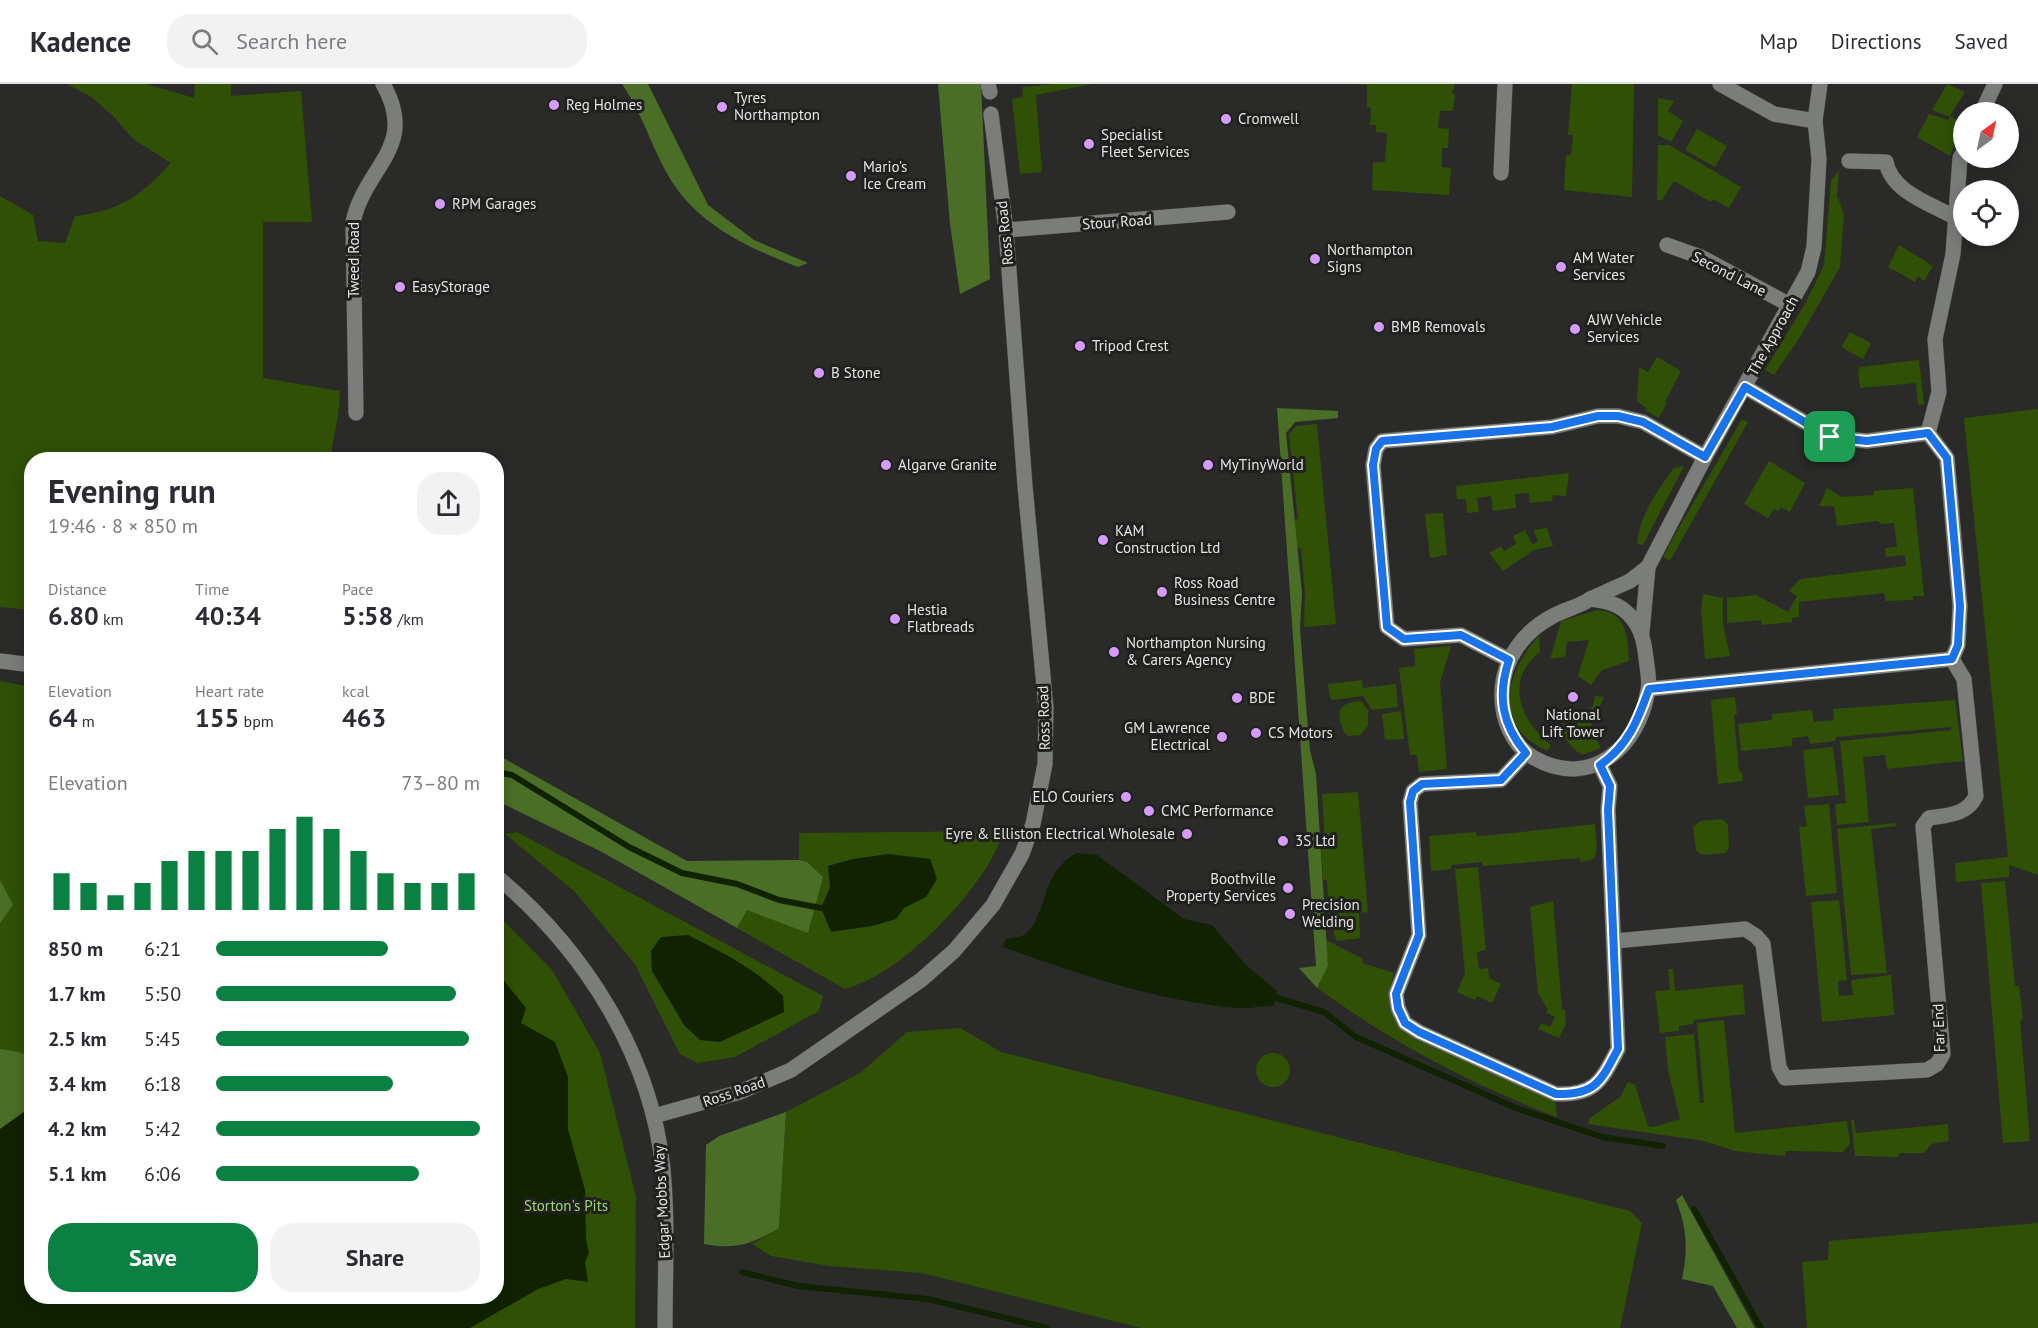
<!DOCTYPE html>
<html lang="en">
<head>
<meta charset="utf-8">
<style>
	:root { --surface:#fff; --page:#f2f2f3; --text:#2b2b33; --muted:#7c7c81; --line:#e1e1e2; --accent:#0b8043 }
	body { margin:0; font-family:"PT Sans",sans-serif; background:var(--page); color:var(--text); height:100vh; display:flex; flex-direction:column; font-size:22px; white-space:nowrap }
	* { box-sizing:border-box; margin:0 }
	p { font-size:20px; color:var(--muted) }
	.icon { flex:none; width:33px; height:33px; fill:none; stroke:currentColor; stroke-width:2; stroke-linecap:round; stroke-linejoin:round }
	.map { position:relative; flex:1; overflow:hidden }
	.details { position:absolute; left:24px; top:368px; width:480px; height:852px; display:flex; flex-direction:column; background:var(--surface); border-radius:24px; box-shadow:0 3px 15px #0003 }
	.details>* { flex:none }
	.needle { width:39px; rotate:33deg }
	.controls { position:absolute; left:1953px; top:18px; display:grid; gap:12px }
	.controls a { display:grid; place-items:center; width:66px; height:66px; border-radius:50%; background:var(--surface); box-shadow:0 3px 15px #0003; font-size:30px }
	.pin { position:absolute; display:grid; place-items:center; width:51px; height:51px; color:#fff; margin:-26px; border-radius:12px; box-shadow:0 3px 9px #0006 }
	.round { display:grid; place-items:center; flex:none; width:63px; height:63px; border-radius:24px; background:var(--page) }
	.headline { display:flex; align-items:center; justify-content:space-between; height:102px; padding:0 24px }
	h1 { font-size:33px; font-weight:700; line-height:45px }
	.figures { display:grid; grid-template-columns:repeat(3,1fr); gap:9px; height:102px; padding:6px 24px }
	.figures div { display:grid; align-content:center }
	.figures b { font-size:26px; font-weight:700 }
	.figures small { font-size:16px; font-weight:400 }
	.figures p { font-size:16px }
	.chart { height:168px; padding:12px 24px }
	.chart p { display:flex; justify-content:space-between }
	.chart svg { width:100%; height:108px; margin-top:6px; stroke:var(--accent); stroke-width:6 }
	.primary-button { display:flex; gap:12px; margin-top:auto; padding:12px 24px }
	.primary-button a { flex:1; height:69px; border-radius:24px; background:var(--accent); color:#fff; font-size:24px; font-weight:700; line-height:69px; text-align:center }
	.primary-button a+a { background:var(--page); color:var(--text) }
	ul { padding:0 24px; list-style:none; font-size:20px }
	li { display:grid; grid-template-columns:96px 72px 1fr; align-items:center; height:45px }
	li i { height:15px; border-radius:8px; background:var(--accent) }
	header { display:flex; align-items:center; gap:36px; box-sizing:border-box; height:84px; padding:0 30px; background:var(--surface); border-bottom:2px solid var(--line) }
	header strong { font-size:28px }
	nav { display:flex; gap:33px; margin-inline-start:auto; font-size:21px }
	.search { width:420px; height:54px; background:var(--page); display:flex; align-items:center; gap:15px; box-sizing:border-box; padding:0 21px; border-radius:24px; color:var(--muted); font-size:22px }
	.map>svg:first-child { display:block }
	.green { fill:#2f5005 }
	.forest { fill:#4a6e26 }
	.water { fill:#102200 }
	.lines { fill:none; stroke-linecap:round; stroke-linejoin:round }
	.stream { stroke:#102200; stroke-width:6 }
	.minor-casing { stroke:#444643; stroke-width:16 }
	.minor { stroke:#7b7d7a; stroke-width:15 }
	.route-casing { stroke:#fff; stroke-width:12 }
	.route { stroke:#1a73e8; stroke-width:8 }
	.poi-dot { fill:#d69bfa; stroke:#20211f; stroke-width:2 }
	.labels { text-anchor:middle; stroke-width:6; stroke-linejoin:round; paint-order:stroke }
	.poi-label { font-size:15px; fill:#e3e4e3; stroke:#20211f; text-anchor:start }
	.street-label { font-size:15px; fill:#e3e4e3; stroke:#20211f }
	.park-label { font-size:15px; fill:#a0d473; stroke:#20211f }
</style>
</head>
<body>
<header>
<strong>Kadence</strong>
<div class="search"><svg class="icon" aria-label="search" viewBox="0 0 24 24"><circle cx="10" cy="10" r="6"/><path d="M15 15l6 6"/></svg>Search here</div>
<nav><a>Map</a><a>Directions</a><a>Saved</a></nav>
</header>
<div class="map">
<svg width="2038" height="1244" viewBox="0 0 2038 1244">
	<rect width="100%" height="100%" fill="#2a2b29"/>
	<g class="green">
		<path d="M67 0H146L194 14 195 0H231V12L301 7 312 138H263V294L340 307C340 332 333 350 331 375H292L281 368 258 375H32L31 526 0 523V112L33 131 38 157 65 159 75 132C119 127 141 112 171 79L133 55 112 31 90 12Z"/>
		<polygon points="1054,0 1092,0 1036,11 1042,88 1020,90 1012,15 1023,13 1022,3"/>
		<polygon points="1350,0 1455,0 1452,9 1455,11 1453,27 1440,27 1438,44 1449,45 1448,64 1442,64 1442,83 1451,84 1449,111 1372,106 1373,78 1385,78 1387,49 1376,48 1376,41 1370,41 1371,24 1367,23 1367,1"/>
		<polygon points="1572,0 1634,0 1632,113 1564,106 1566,71 1571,71 1573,51 1568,51"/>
		<polygon points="1947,0 1965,8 1950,32 1963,40 1950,72 1917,53 1929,30 1948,36 1950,33 1932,26"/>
		<polygon points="1658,14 1674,17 1668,27 1683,37 1671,58 1658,51"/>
		<polygon points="1697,45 1727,62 1715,83 1685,66"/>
		<polygon points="1658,61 1669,61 1741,103 1729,124 1713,115 1711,118 1674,97 1662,116 1657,116"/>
		<polygon points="1839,87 1837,112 1844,130 1840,183 1800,253 1774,291 1765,286 1805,220 1824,181 1831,97"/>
		<polygon points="1899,161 1933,182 1924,197 1918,192 1915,198 1888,183"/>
		<polygon points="1850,248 1871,259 1863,275 1841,263"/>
		<polygon points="1657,273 1681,287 1665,318 1667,319 1659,334 1645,326 1646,324 1637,317 1639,283 1648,288"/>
		<polygon points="1919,276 1924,320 1918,321 1916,299 1860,304 1858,288 1860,283"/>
		<polygon points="2038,325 2038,791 2009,781 2009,793 1956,798 1955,779 2008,773 1964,334"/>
		<polygon points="1742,335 1748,338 1670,477 1663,473 1673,454"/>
		<polygon points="1317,340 1336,540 1304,543 1305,509 1301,464 1297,464 1294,436 1298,435 1289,350 1296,342"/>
		<polygon points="1769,377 1805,399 1790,428 1781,423 1778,427 1774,425 1768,434 1744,420"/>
		<path d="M1684 382 1643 461 1637 460C1639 433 1658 405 1674 384Z"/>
		<polygon points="1569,389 1566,412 1553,411 1552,417 1530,419 1529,409 1515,410 1516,424 1493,427 1491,412 1477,414 1479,428 1467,429 1466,415 1457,415 1456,402"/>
		<polygon points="1827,404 1842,413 1874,411 1874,407 1913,404 1924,512 1913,512 1913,516 1886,517 1884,509 1799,518 1799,533 1792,534 1792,538 1762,541 1761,536 1727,539 1727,514 1756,511 1788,528 1797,512 1789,507 1800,495 1906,482 1905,471 1886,473 1885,464 1897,463 1894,439 1882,440 1877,437 1837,442 1834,422 1819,422"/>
		<polygon points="1443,429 1447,471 1430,474 1425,430"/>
		<polygon points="1547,444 1553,462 1534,466 1503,487 1489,469 1501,462 1504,467 1516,460 1513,452 1525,446 1532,460 1538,458 1533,446"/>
		<polygon points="1703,510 1723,514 1723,540 1730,572 1705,575 1701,525"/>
		<path d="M1598 526C1627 528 1628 553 1629 577L1602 586 1591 601 1578 592 1589 556 1567 558 1565 573 1550 575 1561 537Z"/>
		<path d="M1539 552 1540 568C1503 597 1521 637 1551 661L1548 667C1493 645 1504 588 1539 552Z"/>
		<polygon points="1451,562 1440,599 1447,685 1419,688 1417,671 1410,671 1399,584 1415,582 1414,565"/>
		<polygon points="1362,596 1363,604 1396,600 1398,623 1372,626 1363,612 1333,616 1330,614 1328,600"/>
		<polygon points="0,597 31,603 32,1212 496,1212 497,830 552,886 600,969 636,1113 635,1244 0,1244"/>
		<path d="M1595 612 1604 613 1590 644 1601 664 1582 671C1567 660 1560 651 1562 632 1579 640 1593 630 1595 612Z"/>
		<polygon points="1735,613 1737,630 1734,631 1739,687 1742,688 1743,697 1718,700 1711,616"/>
		<polygon points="1955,616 1963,677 1887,685 1885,671 1863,673 1869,738 1837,741 1835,720 1846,719 1840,657 1951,646 1951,643 1836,653 1835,657 1810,660 1808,652 1792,654 1792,662 1741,667 1738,640 1772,636 1772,630 1812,626 1814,638 1834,636 1833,625"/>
		<path d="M1361 617 1368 626V642L1360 651 1348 652 1344 648C1335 627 1338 619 1361 617Z"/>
		<polygon points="1401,627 1404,655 1385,656 1382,630"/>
		<polygon points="1833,663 1839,711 1808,714 1803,666"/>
		<polygon points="1358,708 1368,828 1359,829 1360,854 1337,857 1334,851 1333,833 1329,833 1327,796 1323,796 1321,762 1325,761 1322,710"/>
		<polygon points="1829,720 1837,809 1806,812 1799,743 1807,742 1804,722"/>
		<polygon points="1722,735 1728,740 1729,764 1725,769 1702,771 1696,766 1693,743 1701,737"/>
		<polygon points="1896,739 1896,742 1871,745 1887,889 1851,891 1837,745"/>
		<polygon points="1595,740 1597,764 1594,775 1580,778 1580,774 1483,782 1482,778 1451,781 1451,785 1431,787 1429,752 1476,748 1477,752 1494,751"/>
		<path d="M1006 747C999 759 994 772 986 784 957 829 897 891 845 905L737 844 747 825 808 848V778L799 776V749Z"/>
		<polygon points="517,748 823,912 819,927 735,973 697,979 680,970 635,880 575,808 505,750"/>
		<polygon points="1478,783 1486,866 1477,868 1479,885 1488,884 1489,894 1501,900 1492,919 1477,912 1475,916 1457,908 1465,889 1455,785"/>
		<polygon points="2005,797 2015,902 2019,902 2023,935 2020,936 2030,1057 2003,1059 1981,799"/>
		<polygon points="1839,816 1847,896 1838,897 1839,912 1853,911 1851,896 1891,891 1894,931 1822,938 1811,818"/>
		<polygon points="1553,817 1562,925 1565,926 1566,940 1559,954 1538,945 1541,939 1550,943 1555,933 1546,929 1548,926 1538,909 1530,823"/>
		<path d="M1326 856 1363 875 1362 879 1394 889C1386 917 1389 936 1413 953L1555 1016 1557 1033C1470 1000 1393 959 1317 904L1328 882Z"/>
		<polygon points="1668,885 1673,885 1675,907 1743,900 1745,930 1694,936 1693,940 1679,942 1679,947 1660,949 1655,907 1670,906"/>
		<polygon points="1724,936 1735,1049 1847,1037 1850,1060 1843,1068 1786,1067 1785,1072 1735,1067 1704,1057 1588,1040 1590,1034 1620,1013 1628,998 1635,1001 1648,1042 1653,1043 1680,1035 1668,986 1665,953 1694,950 1700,1019 1704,1019 1697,939"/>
		<polygon points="960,944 1001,968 1630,1127 1642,1139 1620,1244 1141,1244 922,1189 829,1182 771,1172 752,1160 779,1144 786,1028 860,989 907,948"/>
		<circle cx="1273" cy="986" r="17"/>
		<polygon points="1851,1036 1854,1036 1856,1049 1948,1040 1949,1057 1931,1060 1924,1069 1899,1069 1899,1073 1855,1072"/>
		<polygon points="2038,1139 2038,1244 1807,1244 1802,1178 1828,1176 1829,1157"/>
	</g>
	<g class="forest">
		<path d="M622 0H648L708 121 754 156 808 179 798 183C754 166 706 145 677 105 654 73 645 33 622 0Z"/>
		<polygon points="938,0 981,0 990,195 960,210 950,140"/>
		<polygon points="1277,324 1338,327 1338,334 1295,338 1286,349 1302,509 1300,544 1306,621 1310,666 1316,690 1328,882 1317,904 1299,884 1316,882"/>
		<polygon points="496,670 687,777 799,776 807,778 823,793 808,849 747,826 737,844 602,768 497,717"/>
		<polygon points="0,796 13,821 0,839"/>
		<polygon points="0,965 19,968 32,973 31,1023 0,1045"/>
		<path d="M786 1028 779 1144C752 1160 736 1166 704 1160L706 1061 719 1052Z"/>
		<path d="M1682 1111 1755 1244H1737L1713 1202 1682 1195C1688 1165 1687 1144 1676 1116Z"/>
	</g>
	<g class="water">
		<path d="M1077 769 1097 771 1184 835 1212 841 1246 881 1277 907 1274 921C1262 922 1249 925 1237 924 1158 917 1078 890 1003 863L1006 855C1011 854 1019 853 1024 851 1047 836 1040 787 1077 769Z"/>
		<polygon points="888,770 930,775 937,795 926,813 904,824 896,835 872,842 831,848 821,824 830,803 828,782 853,775"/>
		<path d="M688 851C722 868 755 885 783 912L784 928 720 958 700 956 684 941 652 887 651 867 661 853Z"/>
		<polygon points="497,888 526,924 521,939 555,958 568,993 568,1045 585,1106 586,1156 589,1169 585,1178 588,1198 566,1195 538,1205 470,1244 0,1244 0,1045 31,1023 32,1212 496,1212"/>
	</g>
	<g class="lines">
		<g class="stream">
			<polyline points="496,688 512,691 629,763 682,789 737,800 779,816 821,824"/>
			<polyline points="1277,914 1324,928 1356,953 1516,1024 1602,1053 1663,1062"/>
			<polyline points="1694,1125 1761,1244"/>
			<polyline points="742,1188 798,1202 928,1215 1047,1244"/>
		</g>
		<defs>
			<g id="minor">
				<polyline points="988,0 990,8"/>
				<polyline points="1720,0 1774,30 1815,37"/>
				<polyline points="1982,28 1995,0"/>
				<path d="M1849 77 1886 78C1892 108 1929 119 1954 133"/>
				<polyline points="1501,89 1505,0"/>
				<polyline points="1006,146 1228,128"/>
				<polyline points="1667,161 1701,173 1790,221"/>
				<path d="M356 329 353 138C365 82 419 63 383 0"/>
				<polyline points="1928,349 1939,308 1935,255 1953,170 1960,74 1964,67"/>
				<path d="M1590 515C1602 517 1614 518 1624 526 1640 539 1644 555 1646 574 1647 584 1650 596 1648 606 1639 663 1591 706 1534 674 1511 661 1501 633 1502 608 1503 575 1524 547 1553 532 1565 525 1579 523 1590 515Z"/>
				<polyline points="1590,515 1630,497 1648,483"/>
				<polyline points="1642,548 1648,483 1705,373 1808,188 1814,163 1819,75 1815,37 1820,0"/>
				<polyline points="1509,576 1461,551 1404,555 1387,543 1373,381 1376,365 1382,357 1552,343 1598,332 1618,332 1643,338 1705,373"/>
				<polyline points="0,577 32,581"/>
				<polyline points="1649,605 1952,575 1958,561 1960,522 1947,374 1928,349 1867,357 1830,353 1745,303"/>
				<path d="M1526 669 1501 696 1422 700 1413 707 1410 718 1419 851 1396 910 1398 924 1405 939 1419 948 1556 1010C1596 1011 1601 997 1618 965L1608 726 1610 702 1600 681"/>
				<path d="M496 792C584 865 651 970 663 1085 668 1138 665 1191 665 1244"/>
				<path d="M1615 857 1745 845 1756 852 1763 860 1779 983 1785 994 1927 986 1937 980 1943 970 1923 742 1929 734C1948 731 1967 731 1976 712L1964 595 1952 575"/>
				<polyline points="654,1032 740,1008 791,986 921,896 954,867 993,821 1022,770 1033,740 1045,680 1046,624 1025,402 1006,146 991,30"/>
			</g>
		</defs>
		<use href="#minor" class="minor-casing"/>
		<use href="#minor" class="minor"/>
	</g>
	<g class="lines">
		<defs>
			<path id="route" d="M1745 303 1830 353 1867 357 1928 349 1947 374 1960 522 1958 561 1952 575 1649 605C1638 636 1628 662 1600 681L1610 702 1608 726 1618 965C1601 997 1596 1011 1556 1010L1419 948 1405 939 1398 924 1396 910 1419 851 1410 718 1413 707 1422 700 1501 696 1526 669C1502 641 1497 612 1509 576L1461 551 1404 555 1387 543 1373 381 1376 365 1382 357 1552 343 1598 332H1618L1643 338 1705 373Z"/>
		</defs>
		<use href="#route" class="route-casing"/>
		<use href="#route" class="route"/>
	</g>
	<g class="poi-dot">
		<circle cx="554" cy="21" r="6"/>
		<circle cx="722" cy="23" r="6"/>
		<circle cx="1226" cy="35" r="6"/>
		<circle cx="1089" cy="60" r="6"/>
		<circle cx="851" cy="92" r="6"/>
		<circle cx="440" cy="120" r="6"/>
		<circle cx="1315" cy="175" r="6"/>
		<circle cx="1561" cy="183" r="6"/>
		<circle cx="400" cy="203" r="6"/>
		<circle cx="1379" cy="243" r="6"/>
		<circle cx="1575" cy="245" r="6"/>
		<circle cx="1080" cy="262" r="6"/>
		<circle cx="819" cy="289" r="6"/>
		<circle cx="886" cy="381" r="6"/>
		<circle cx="1208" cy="381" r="6"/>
		<circle cx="1103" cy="456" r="6"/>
		<circle cx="1162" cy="508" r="6"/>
		<circle cx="895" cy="535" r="6"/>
		<circle cx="1114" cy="568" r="6"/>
		<circle cx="1573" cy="613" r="6"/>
		<circle cx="1237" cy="614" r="6"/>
		<circle cx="1256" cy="649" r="6"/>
		<circle cx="1222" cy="653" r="6"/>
		<circle cx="1126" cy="713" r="6"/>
		<circle cx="1149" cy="727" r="6"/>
		<circle cx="1187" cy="750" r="6"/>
		<circle cx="1283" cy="757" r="6"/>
		<circle cx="1288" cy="804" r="6"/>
		<circle cx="1290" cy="830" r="6"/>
	</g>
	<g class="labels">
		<g class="poi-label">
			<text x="734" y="19">Tyres<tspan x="734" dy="17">Northampton</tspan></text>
			<text x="566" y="26">Reg Holmes</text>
			<text x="1238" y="40">Cromwell</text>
			<text x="1101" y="56">Specialist<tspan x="1101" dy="17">Fleet Services</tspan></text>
			<text x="863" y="88">Mario's<tspan x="863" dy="17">Ice Cream</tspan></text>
			<text x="452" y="125">RPM Garages</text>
			<text x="1327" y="171">Northampton<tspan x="1327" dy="17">Signs</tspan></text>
			<text x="1573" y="179">AM Water<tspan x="1573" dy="17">Services</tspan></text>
			<text x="412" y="208">EasyStorage</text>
			<text x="1587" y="241">AJW Vehicle<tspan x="1587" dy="17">Services</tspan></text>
			<text x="1391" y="248">BMB Removals</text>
			<text x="1092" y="267">Tripod Crest</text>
			<text x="831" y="294">B Stone</text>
			<text x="898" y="386">Algarve Granite</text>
			<text x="1220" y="386">MyTinyWorld</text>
			<text x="1115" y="452">KAM<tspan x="1115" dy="17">Construction Ltd</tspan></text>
			<text x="1174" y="504">Ross Road<tspan x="1174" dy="17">Business Centre</tspan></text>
			<text x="907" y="531">Hestia<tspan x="907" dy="17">Flatbreads</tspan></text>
			<text x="1126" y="564">Northampton Nursing<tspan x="1126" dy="17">&amp; Carers Agency</tspan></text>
			<text x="1249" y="619">BDE</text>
			<text x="1573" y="636" text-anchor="middle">National<tspan x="1573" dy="17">Lift Tower</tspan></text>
			<text x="1210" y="649" text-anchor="end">GM Lawrence<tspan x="1210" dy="17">Electrical</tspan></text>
			<text x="1268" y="654">CS Motors</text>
			<text x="1114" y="718" text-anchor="end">ELO Couriers</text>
			<text x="1161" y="732">CMC Performance</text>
			<text x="1175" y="755" text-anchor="end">Eyre &amp; Elliston Electrical Wholesale</text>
			<text x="1295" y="762">3S Ltd</text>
			<text x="1276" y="800" text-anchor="end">Boothville<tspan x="1276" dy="17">Property Services</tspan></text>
			<text x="1302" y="826">Precision<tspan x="1302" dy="17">Welding</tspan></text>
		</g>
		<g class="street-label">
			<text transform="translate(1117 138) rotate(-4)" y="5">Stour Road</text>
			<text transform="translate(1005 149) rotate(-96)" y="5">Ross Road</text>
			<text transform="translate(354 176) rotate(-90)" y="5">Tweed Road</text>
			<text transform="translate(1729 190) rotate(27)" y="5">Second Lane</text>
			<text transform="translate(1773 252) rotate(-61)" y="5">The Approach</text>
			<text transform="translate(1044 634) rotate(-92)" y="5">Ross Road</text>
			<text transform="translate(1939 944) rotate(-92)" y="5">Far End</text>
			<text transform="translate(734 1008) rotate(-19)" y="5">Ross Road</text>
			<text transform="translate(662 1118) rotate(-93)" y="5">Edgar Mobbs Way</text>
		</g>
		<g class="park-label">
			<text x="566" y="1127">Storton's Pits</text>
		</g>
	</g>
</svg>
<div class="controls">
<a><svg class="needle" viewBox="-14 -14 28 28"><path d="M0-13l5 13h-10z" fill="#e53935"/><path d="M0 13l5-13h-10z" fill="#7c7c81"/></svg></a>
<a><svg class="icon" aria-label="locate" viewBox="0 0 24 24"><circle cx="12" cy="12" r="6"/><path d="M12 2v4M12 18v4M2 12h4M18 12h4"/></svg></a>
</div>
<div class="pin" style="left:1830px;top:353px;background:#1e9e55"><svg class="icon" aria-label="arrive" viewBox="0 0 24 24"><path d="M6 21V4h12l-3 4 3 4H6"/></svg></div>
<section class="details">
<div class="headline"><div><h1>Evening run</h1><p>19:46 · 8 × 850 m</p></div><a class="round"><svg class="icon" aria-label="share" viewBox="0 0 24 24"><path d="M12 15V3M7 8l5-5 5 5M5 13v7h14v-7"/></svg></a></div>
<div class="figures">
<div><p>Distance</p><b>6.80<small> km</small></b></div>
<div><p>Time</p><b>40:34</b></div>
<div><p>Pace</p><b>5:58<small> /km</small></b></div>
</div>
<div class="figures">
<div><p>Elevation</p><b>64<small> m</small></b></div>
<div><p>Heart rate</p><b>155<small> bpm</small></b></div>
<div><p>kcal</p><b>463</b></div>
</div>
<div class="chart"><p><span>Elevation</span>73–80 m</p>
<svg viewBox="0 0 160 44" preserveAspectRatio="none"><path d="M5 44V29M15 44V33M25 44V38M35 44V33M45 44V24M55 44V20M65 44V20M75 44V20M85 44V11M95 44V6M105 44V11M115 44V20M125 44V29M135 44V33M145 44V33M155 44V29"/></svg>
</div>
<ul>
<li><b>850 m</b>6:21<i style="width:65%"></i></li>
<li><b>1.7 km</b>5:50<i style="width:91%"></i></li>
<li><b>2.5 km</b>5:45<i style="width:96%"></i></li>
<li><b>3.4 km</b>6:18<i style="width:67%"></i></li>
<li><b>4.2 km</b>5:42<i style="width:100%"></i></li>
<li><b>5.1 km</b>6:06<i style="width:77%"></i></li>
</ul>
<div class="primary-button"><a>Save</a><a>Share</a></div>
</section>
</div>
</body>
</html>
